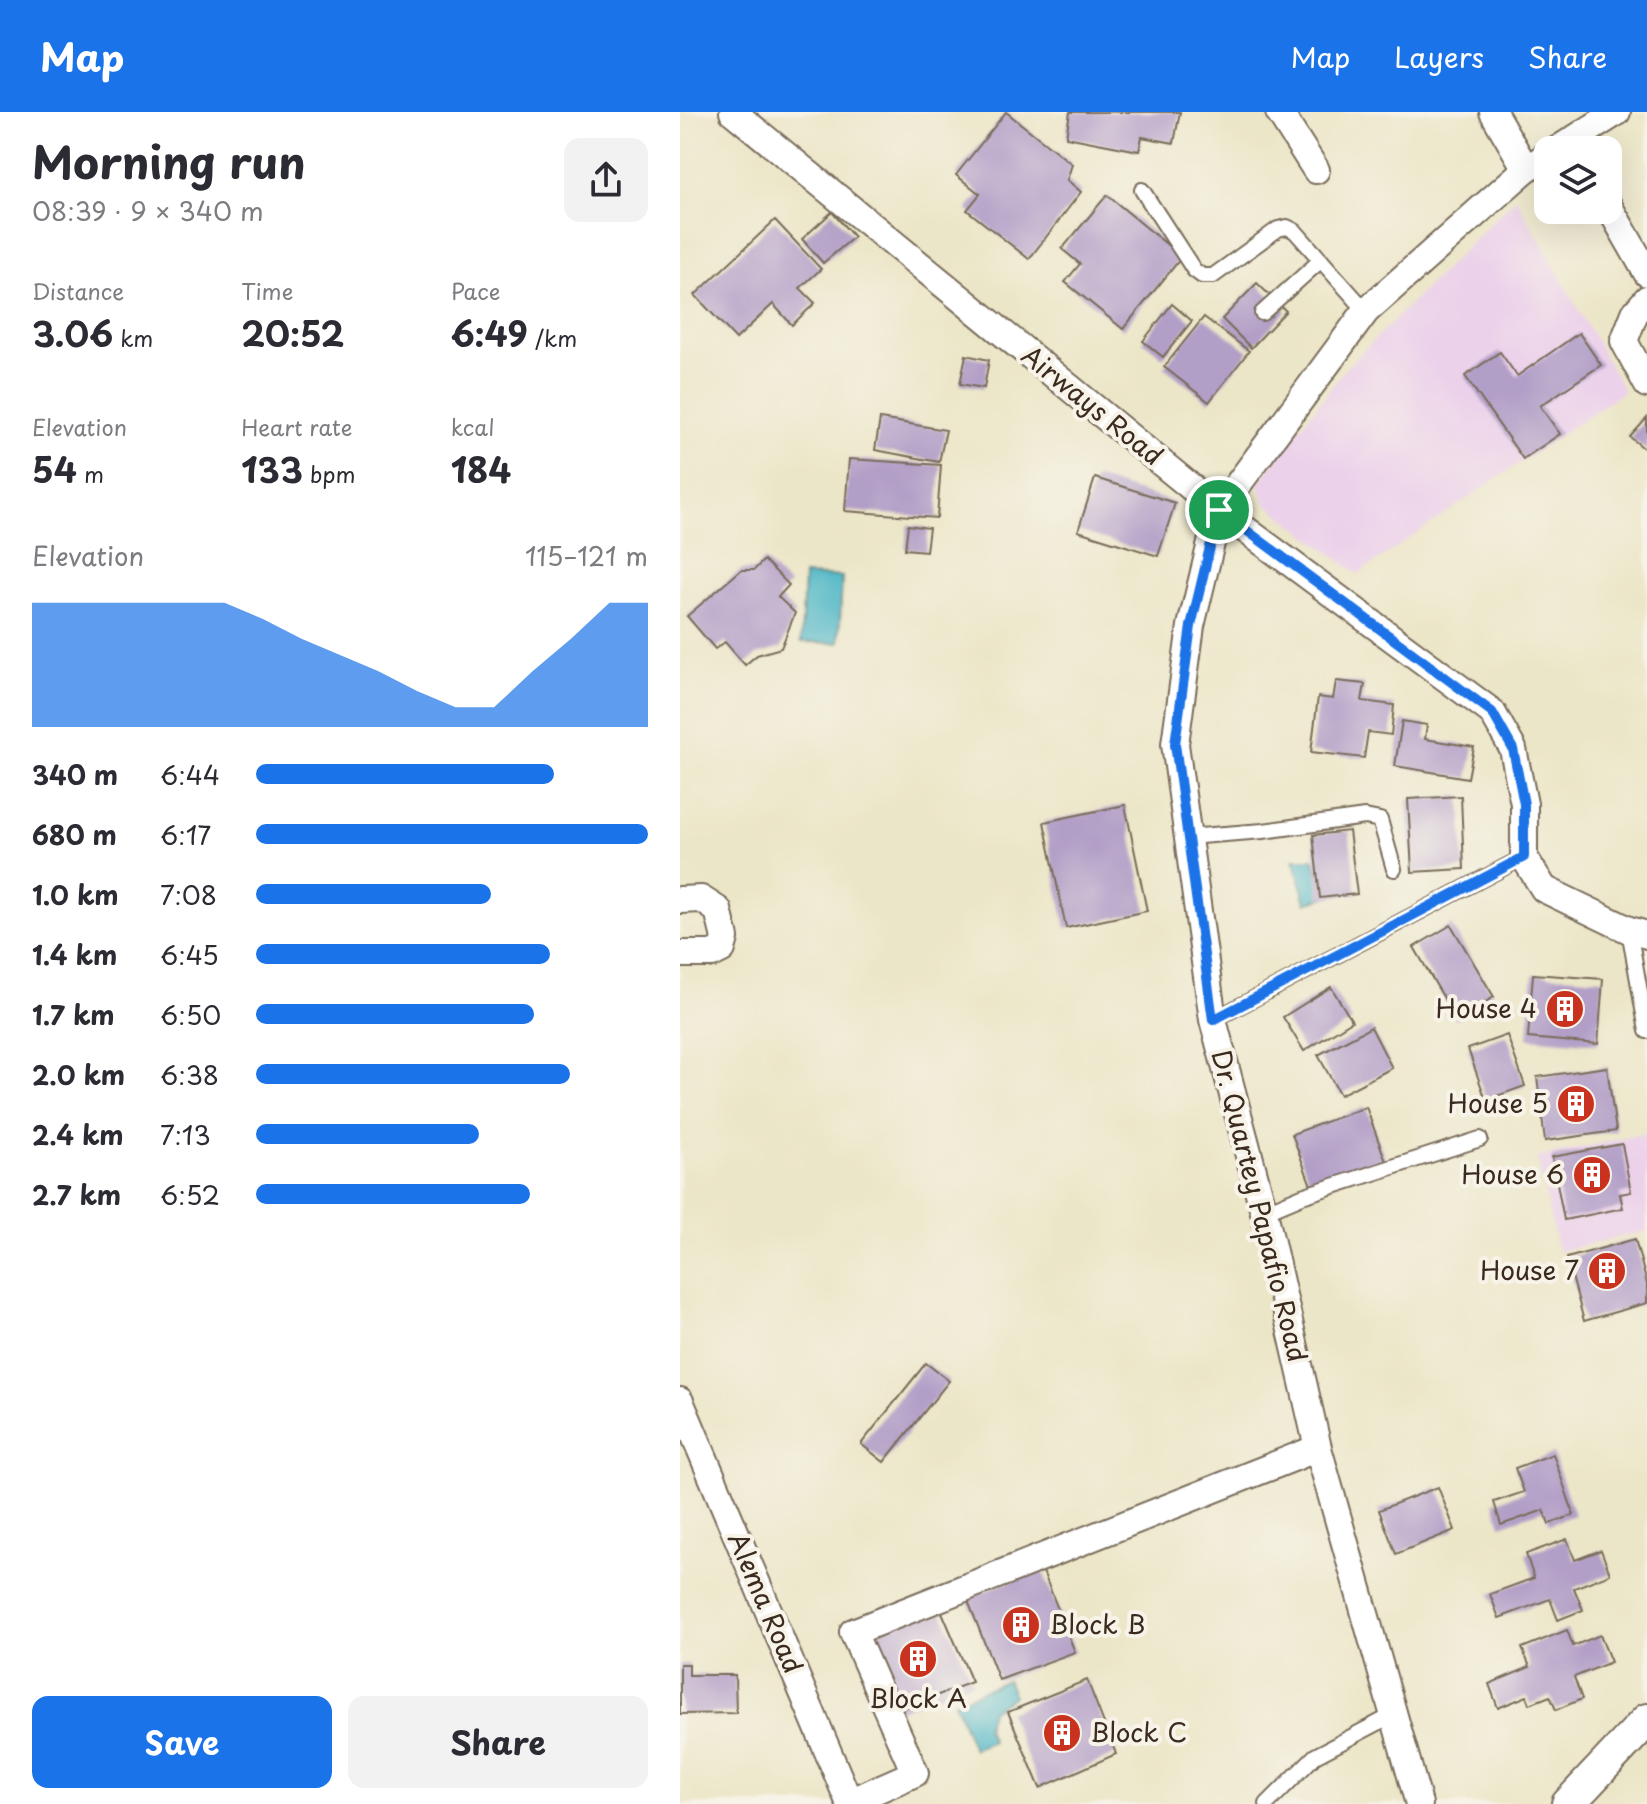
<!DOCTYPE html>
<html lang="en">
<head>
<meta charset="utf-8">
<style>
	:root { --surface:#fff; --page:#f2f2f3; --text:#2b2b33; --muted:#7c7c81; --accent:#1a73e8 }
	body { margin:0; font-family:"Playpen Sans",sans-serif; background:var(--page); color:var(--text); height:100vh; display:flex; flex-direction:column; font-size:30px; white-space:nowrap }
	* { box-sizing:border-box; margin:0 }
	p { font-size:26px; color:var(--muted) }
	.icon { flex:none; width:44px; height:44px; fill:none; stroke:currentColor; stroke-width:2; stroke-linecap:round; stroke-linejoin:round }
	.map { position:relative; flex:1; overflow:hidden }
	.side { display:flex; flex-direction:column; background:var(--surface); width:680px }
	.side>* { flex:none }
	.tools { position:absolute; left:854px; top:24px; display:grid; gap:16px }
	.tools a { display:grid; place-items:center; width:88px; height:88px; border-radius:16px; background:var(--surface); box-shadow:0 8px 32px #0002; font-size:40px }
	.pin { position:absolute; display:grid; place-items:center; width:68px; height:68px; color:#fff; margin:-34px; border:4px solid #fff; border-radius:50%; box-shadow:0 2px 8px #0007 }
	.round { display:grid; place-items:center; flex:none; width:84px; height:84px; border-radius:16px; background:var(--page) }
	.head { display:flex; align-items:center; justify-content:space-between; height:136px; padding:0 32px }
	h1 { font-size:44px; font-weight:700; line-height:60px }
	.figures { display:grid; grid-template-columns:repeat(3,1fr); gap:12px; height:136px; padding:8px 32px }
	.figures div { display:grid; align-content:center }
	.figures b { font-size:34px; font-weight:700 }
	.figures small { font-size:22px; font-weight:400 }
	.figures p { font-size:22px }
	.chart { height:224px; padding:16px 32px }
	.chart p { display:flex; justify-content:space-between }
	.chart svg { width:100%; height:144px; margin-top:8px; fill:var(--accent); opacity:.7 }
	.cta { display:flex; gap:16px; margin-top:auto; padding:16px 32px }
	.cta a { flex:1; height:92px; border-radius:16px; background:var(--accent); color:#fff; font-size:32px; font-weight:700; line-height:92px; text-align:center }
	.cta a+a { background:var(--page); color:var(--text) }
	ul { padding:0 32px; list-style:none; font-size:26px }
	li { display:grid; grid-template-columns:128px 96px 1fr; align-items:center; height:60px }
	li i { height:20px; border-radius:10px; background:var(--accent) }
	header { display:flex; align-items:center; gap:48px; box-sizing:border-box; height:112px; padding:0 40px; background:var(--accent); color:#fff }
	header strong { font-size:38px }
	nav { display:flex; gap:44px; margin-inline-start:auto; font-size:28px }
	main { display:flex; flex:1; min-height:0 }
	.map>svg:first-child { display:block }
	.built { fill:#ecd1ea }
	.water { fill:#49b5c5; stroke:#427072; stroke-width:2 }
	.building { fill:#b29fc7 }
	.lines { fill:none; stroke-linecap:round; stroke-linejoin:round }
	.service-casing { stroke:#796c5a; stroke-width:18 }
	.minor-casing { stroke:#796c5a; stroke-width:30 }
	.tertiary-casing { stroke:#796c5a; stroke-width:36 }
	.service { stroke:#fff; stroke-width:14 }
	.minor { stroke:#fff; stroke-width:26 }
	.tertiary { stroke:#fff; stroke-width:32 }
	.route-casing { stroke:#fff; stroke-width:16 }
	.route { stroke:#1a73e8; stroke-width:10 }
	.labels { text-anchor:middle; stroke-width:8; stroke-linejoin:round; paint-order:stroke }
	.street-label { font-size:26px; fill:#3b2a1e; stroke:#f7f3e8 }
	.poi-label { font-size:26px; fill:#3b2a1e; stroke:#f7f3e8; text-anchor:end }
</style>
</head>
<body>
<header>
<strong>Map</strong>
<nav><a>Map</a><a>Layers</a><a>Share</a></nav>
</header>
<main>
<section class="side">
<div class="head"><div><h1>Morning run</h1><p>08:39 · 9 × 340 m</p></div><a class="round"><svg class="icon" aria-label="share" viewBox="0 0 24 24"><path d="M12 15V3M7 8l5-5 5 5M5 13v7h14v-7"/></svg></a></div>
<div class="figures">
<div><p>Distance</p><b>3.06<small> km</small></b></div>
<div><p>Time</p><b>20:52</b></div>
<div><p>Pace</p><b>6:49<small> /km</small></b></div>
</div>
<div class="figures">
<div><p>Elevation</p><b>54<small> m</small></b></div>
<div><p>Heart rate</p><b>133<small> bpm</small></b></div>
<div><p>kcal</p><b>184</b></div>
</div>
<div class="chart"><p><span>Elevation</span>115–121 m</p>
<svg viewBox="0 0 160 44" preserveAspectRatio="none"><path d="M0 44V6L10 6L20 6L30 6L40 6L50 6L60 11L70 17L80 22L90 27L100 33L110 38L120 38L130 27L140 17L150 6L160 6V44z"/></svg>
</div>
<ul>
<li><b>340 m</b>6:44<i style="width:76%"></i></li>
<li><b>680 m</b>6:17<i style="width:100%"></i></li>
<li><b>1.0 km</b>7:08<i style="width:60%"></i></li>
<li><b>1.4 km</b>6:45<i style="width:75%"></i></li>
<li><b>1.7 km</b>6:50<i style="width:71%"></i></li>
<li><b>2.0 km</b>6:38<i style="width:80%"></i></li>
<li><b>2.4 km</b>7:13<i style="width:57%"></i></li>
<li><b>2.7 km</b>6:52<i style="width:70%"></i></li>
</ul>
<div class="cta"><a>Save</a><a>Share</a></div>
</section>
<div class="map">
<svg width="967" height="1692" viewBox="0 0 967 1692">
	<rect width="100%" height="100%" fill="#f7f3e8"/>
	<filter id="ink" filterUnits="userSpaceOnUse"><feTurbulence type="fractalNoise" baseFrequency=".0125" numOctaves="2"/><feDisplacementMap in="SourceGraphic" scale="16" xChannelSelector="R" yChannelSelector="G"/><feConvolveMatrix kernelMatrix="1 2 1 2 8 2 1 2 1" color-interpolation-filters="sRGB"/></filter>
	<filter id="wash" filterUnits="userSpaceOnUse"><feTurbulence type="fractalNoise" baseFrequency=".006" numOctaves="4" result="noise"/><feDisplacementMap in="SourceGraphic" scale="32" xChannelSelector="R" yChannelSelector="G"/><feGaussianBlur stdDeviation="1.8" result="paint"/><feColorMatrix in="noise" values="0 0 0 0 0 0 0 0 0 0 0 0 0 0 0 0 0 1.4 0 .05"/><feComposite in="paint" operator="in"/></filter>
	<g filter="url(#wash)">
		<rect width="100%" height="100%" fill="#ece6c8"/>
		<g class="built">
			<polygon points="836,86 944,279 678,462 586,392 578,372 664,258"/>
			<polygon points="967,1021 967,1119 878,1139 857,1046"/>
		</g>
		<g class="water">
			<polygon points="124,463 162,465 159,531 121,530"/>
			<polygon points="614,747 633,747 646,785 626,791"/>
			<polygon points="327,1568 334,1584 311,1598 306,1616 312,1629 293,1637 274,1590"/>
		</g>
		<g id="blocks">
			<g class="building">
				<polygon points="326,0 392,52 387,68 401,80 349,147 287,98 300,82 276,63"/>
				<polygon points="390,0 500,0 494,31 462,25 459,39 386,25"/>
				<polygon points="427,83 502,145 443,217 385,170 400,152 382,137"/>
				<polygon points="152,100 174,125 143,151 122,127"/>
				<polygon points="95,108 141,157 120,176 135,191 112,213 93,192 56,227 15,183"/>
				<polygon points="577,171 606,199 571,236 542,207"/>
				<polygon points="492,192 512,209 483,245 463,229"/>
				<polygon points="524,205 569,239 529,290 484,255"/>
				<polygon points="899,221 921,253 860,294 880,322 843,347 785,264 820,240 837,264"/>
				<polygon points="286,243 309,248 304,276 280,272"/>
				<polygon points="967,306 967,339 950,325"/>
				<polygon points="200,307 266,318 259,350 195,338"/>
				<polygon points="169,347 261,353 257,406 165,399"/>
				<polygon points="415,366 495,391 478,444 398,419"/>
				<polygon points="228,413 249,416 246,439 225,437"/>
				<polygon points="84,448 109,473 98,485 115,501 101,536 77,543 65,553 45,530 35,537 7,504 61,458 74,458"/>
				<polygon points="656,569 685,572 682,589 714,593 711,623 688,620 684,646 631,640 638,585 653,587"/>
				<polygon points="722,609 747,613 745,627 794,635 788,666 715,654"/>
				<polygon points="781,684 784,757 732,760 728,687"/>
				<polygon points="445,693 467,799 386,816 364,710"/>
				<polygon points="669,719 677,782 640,786 633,723"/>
				<polygon points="771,813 814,885 776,907 734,835"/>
				<polygon points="853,862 923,867 918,932 848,926"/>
				<polygon points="651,875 672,909 624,939 603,905"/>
				<polygon points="691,915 712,956 660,983 638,943"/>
				<polygon points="827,923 845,974 806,988 788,937"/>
				<polygon points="927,955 936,1019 865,1029 857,965"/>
				<polygon points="686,995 707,1052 633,1079 612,1022"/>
				<polygon points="942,1032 951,1080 940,1082 943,1096 884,1108 872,1045"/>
				<polygon points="955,1127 967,1172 967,1191 904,1209 887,1146"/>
				<polygon points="246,1251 269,1269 204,1350 181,1332"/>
				<polygon points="873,1342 894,1403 869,1412 864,1398 821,1413 814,1390 844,1380 835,1356"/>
				<polygon points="758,1375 775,1418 716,1442 699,1398"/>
				<polygon points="887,1427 895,1448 921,1438 930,1462 894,1476 903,1498 878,1508 870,1487 819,1506 810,1482 854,1466 846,1442"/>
				<polygon points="362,1457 395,1540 319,1568 287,1486"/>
				<polygon points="259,1493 292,1570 217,1599 184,1523"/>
				<polygon points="887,1518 893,1534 920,1523 931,1550 894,1565 902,1587 876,1598 870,1584 850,1592 847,1584 818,1596 809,1572 850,1555 842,1536"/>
				<polygon points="0,1552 9,1552 9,1563 55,1563 56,1601 0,1602"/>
				<polygon points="407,1568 436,1642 360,1676 328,1600"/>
			</g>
		</g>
	</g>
	<g filter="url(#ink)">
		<use href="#blocks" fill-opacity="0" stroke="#796c5a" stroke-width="2"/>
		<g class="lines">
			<defs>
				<g id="service">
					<polyline points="462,78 514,158 522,164 533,164 598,117 607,115 615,119 686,199"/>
					<polyline points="582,201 641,148"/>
					<polyline points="507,725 583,719 685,705 700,708 714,757"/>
					<polyline points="949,818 967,919"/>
					<polyline points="533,908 844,745"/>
					<polyline points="584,1100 622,1084 800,1027"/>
					<polyline points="587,1692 635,1644 713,1603"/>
				</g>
				<g id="minor">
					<polyline points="53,0 539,398 812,600 833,637 844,692 844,745 864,777 949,818 967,823"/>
					<polyline points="599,0 636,58"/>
					<polyline points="813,0 846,57"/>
					<polyline points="877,38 937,0"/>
					<polyline points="928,93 967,161"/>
					<polyline points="967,187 955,201 944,229 967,272"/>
					<polyline points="0,788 21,787 38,798 45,826 42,837 32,842 0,842"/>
					<polyline points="0,1289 170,1692"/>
					<polyline points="169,1690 235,1661 173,1520 638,1336"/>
					<polyline points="739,1692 638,1336 584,1100 533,908 495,632 511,514 539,398 686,199 846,57 868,43"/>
				</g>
				<polyline id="tertiary" points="888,1692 967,1608"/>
			</defs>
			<use href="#service" class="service-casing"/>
			<use href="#minor" class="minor-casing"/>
			<use href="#tertiary" class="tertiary-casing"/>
			<use href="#service" class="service"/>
			<use href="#minor" class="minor"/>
			<use href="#tertiary" class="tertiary"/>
		</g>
	</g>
	<g class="lines" filter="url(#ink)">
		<defs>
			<polygon id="route" points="539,398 812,600 833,637 844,692 844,745 533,908 495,632 511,514"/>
		</defs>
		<use href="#route" class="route-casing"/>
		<use href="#route" class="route"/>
	</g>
	<defs>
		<symbol id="building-disc" viewBox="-11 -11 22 22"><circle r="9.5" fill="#c8321e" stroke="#f7f3e8"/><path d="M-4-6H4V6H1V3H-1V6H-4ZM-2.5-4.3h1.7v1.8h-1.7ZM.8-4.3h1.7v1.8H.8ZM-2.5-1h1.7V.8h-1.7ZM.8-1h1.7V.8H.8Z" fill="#fff"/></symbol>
	</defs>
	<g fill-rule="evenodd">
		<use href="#building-disc" x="863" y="875" width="44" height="44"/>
		<use href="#building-disc" x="874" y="970" width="44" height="44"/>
		<use href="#building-disc" x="890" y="1041" width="44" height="44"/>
		<use href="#building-disc" x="905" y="1137" width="44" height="44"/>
		<use href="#building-disc" x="319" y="1491" width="44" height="44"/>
		<use href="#building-disc" x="216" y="1525" width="44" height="44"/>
		<use href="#building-disc" x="360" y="1599" width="44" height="44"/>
	</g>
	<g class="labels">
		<g class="street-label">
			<text transform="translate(412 294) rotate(39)" y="9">Airways Road</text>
			<text transform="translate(579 1094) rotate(76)" y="9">Dr. Quartey Papafio Road</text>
			<text transform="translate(85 1491) rotate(67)" y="9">Alema Road</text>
		</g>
		<g class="poi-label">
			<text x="857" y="906">House 4</text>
			<text x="868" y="1001">House 5</text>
			<text x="884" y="1072">House 6</text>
			<text x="899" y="1168">House 7</text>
			<text x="369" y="1522" text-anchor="start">Block B</text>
			<text x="238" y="1596" text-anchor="middle">Block A</text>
			<text x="410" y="1630" text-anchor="start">Block C</text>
		</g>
	</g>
</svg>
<div class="tools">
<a><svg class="icon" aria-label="layers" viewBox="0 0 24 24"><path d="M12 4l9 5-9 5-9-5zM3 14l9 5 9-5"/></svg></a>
</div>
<div class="pin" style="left:539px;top:398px;background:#1e9e55"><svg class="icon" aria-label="arrive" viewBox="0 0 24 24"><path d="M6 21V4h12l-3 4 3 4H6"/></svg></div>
</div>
</main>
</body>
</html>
